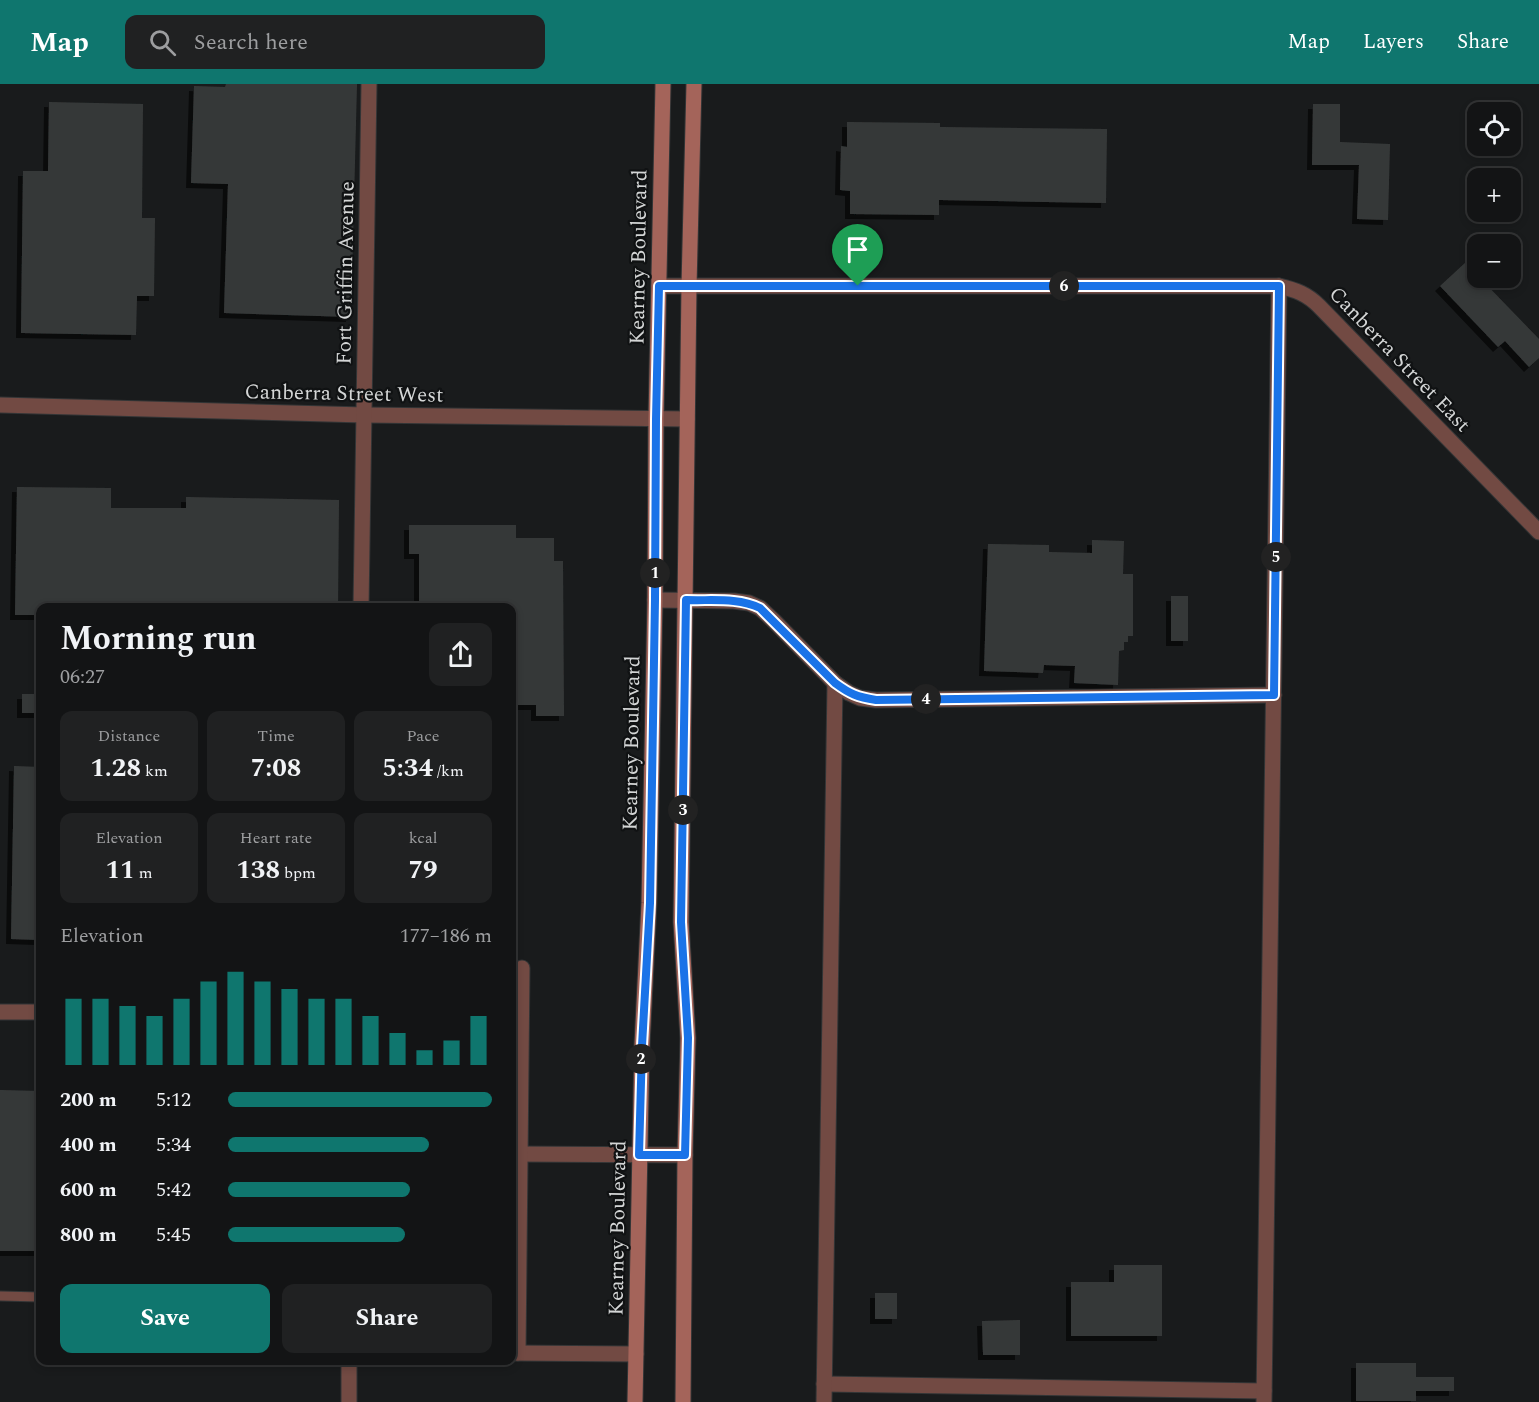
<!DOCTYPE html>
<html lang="en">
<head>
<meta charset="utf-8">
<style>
	:root { --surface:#131415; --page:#202122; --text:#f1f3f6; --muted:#9d9ea0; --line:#323334; --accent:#0f766e }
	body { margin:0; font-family:Spectral,serif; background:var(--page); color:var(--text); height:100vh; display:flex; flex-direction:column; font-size:22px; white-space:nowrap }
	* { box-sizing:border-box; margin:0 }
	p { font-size:20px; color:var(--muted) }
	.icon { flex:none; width:33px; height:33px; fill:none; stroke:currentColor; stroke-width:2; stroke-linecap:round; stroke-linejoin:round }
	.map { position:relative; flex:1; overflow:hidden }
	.details { position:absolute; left:36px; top:519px; width:480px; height:762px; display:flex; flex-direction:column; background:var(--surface); border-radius:12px; box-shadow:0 3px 9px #0003,0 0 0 2px var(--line) }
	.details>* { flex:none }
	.controls { position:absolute; left:1467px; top:18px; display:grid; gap:12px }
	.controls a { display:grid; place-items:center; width:54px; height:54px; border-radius:12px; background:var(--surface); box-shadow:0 3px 9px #0003,0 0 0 2px var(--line); font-size:30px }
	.pin { position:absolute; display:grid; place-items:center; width:51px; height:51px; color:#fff; margin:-62px -26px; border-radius:50% 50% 50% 0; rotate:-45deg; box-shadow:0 0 6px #0007 }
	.pin .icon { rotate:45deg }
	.km { position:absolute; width:30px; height:30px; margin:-15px; border-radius:50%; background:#222; color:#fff; font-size:16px; line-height:30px; text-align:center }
	.round { display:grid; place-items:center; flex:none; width:63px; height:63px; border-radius:12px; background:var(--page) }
	.head { display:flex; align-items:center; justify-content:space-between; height:102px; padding:0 24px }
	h1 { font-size:33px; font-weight:700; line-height:45px }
	.stats { display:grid; grid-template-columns:repeat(3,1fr); gap:9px; height:102px; padding:6px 24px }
	.stats div { display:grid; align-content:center; border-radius:12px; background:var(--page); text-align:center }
	.stats b { font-size:26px; font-weight:700 }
	.stats small { font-size:16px; font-weight:400 }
	.stats p { font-size:16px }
	.chart { height:168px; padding:12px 24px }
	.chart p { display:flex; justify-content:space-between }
	.chart svg { width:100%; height:108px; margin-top:6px; stroke:var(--accent); stroke-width:6 }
	.cta { display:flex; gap:12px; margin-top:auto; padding:12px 24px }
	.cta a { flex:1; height:69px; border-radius:12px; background:var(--accent); color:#fff; font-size:24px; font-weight:700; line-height:69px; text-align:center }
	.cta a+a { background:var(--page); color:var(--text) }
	ul { padding:0 24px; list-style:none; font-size:20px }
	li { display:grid; grid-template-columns:96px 72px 1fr; align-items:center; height:45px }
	li i { height:15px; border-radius:8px; background:var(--accent) }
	header { display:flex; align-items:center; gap:36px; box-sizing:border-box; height:84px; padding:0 30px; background:var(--accent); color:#fff }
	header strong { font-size:28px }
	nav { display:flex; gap:33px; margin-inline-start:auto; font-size:21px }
	.search { width:420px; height:54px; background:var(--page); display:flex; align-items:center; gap:15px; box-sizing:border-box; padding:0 21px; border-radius:12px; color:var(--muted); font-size:22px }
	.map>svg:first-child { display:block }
	.building { fill:#363939; filter:url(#shadow) }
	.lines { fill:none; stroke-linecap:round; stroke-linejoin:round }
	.lane-casing { stroke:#333536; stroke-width:11 }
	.street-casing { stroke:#333536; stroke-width:17 }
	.secondary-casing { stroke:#333536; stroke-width:17 }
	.lane { stroke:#724a43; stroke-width:9 }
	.street { stroke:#724a43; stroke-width:15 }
	.secondary { stroke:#a4645a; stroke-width:15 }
	.route-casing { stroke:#fff; stroke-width:12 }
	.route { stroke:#1a73e8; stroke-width:8 }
	.labels { text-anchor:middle; stroke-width:4.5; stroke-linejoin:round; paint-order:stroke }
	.street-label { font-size:21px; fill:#d4d6d6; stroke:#101213 }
</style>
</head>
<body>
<header>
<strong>Map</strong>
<div class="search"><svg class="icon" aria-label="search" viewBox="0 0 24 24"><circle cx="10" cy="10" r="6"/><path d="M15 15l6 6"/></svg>Search here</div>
<nav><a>Map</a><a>Layers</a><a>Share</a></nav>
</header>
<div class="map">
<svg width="1539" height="1318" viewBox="0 0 1539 1318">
	<defs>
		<filter id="shadow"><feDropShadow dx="-5" dy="5" stdDeviation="0" flood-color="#0009"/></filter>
	</defs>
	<rect width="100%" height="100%" fill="#191b1c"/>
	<g class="building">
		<polygon points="226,0 357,0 351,233 224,229 228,100 191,99 194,2 225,3"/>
		<polygon points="49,18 143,20 142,134 155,134 154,212 137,212 136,251 21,249 23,87 48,87"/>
		<polygon points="1313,20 1340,20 1340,58 1390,60 1388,136 1357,135 1359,81 1312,81"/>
		<polygon points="847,38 940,39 940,43 1107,45 1106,119 939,116 939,131 850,130 850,107 840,106 841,62 847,63"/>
		<polygon points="1466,178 1478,191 1478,194 1480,194 1539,255 1539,274 1529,283 1505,257 1498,263 1440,202"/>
		<polygon points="17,403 111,404 111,424 186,424 186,413 339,416 338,524 40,524 40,531 15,531"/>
		<polygon points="409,441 516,441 516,454 554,454 554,477 563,477 564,632 536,632 536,621 512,621 512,524 419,524 419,470 409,470"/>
		<polygon points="1092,456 1124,457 1123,490 1133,490 1133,552 1128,552 1128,558 1124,558 1124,566 1119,567 1118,601 1074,599 1075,582 1044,581 1043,589 984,587 988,460 1049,461 1049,468 1092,469"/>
		<rect x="1171" y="512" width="17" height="45"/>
		<rect x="22" y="610" width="18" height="19"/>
		<polygon points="14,682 40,683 40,856 11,855"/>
		<polygon points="0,1006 40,1007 40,1167 0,1167"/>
		<polygon points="1114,1181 1162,1181 1162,1252 1071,1252 1071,1198 1114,1198"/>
		<rect x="875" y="1209" width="22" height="26"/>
		<polygon points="1020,1236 1020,1271 983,1271 982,1237"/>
		<polygon points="1356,1279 1416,1279 1416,1293 1454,1293 1454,1307 1416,1307 1416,1317 1356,1317"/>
	</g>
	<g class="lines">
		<defs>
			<polyline id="lane" points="0,1212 40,1213"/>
			<g id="street">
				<path d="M659 202H1279C1296 206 1307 210 1319 222L1539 448"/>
				<polyline points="0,321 364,331 687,335"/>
				<polyline points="655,516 734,517 749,519 760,524 774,537 835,599 849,609 860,614 876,616 1274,611"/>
				<polyline points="361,524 369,0"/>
				<polyline points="0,928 40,928"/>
				<polyline points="512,1070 685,1071"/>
				<polyline points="512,1269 636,1270"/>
				<polyline points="518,1269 522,884"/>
				<polyline points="349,1276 349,1318"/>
				<polyline points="824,1300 1264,1307"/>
				<polyline points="824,1318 835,599"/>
				<polyline points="1264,1318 1279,202"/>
			</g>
			<g id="secondary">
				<polyline points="635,1318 642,961 649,819 655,516 656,335 663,0"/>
				<polyline points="683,1318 685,1071 688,954 681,838 689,202 694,0"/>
			</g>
		</defs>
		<use href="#lane" class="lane-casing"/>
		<use href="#street" class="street-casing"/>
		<use href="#secondary" class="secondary-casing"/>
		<use href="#lane" class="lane"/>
		<use href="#street" class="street"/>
		<use href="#secondary" class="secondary"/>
	</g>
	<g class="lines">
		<defs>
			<path id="route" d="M659 202H1279L1274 611 876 616C857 613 850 610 835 599L760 524C738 513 711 517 686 516L681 838 688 954 685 1071H639L642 962 650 819 655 516 656 335Z"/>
		</defs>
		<use href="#route" class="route-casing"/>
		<use href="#route" class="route"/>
	</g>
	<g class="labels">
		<g class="street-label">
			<text transform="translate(638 173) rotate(-89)" y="7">Kearney Boulevard</text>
			<text transform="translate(345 189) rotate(-89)" y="7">Fort Griffin Avenue</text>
			<text transform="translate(1400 275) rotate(46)" y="7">Canberra Street East</text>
			<text transform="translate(344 309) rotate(1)" y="7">Canberra Street West</text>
			<text transform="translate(631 659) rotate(-89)" y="7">Kearney Boulevard</text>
			<text transform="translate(617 1144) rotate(-89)" y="7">Kearney Boulevard</text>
		</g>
	</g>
</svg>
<div class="controls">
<a><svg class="icon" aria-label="locate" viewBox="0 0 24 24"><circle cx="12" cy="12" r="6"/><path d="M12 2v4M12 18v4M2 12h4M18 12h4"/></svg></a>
<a>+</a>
<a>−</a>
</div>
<div class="pin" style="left:858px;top:202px;background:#1e9e55"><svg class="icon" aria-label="arrive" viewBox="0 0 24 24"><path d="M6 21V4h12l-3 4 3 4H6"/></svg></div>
<b class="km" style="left:655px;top:489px">1</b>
<b class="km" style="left:641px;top:975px">2</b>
<b class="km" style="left:683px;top:726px">3</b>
<b class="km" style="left:926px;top:615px">4</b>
<b class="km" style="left:1276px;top:473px">5</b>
<b class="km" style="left:1064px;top:202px">6</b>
<section class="details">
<div class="head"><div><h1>Morning run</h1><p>06:27</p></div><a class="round"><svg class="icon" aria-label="share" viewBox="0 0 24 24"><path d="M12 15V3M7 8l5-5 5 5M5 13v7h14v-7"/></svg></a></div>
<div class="stats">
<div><p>Distance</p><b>1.28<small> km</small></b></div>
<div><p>Time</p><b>7:08</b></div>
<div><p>Pace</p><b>5:34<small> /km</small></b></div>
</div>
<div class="stats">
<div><p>Elevation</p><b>11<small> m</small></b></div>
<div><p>Heart rate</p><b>138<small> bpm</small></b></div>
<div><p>kcal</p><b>79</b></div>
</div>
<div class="chart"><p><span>Elevation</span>177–186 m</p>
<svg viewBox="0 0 160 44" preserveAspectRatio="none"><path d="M5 44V17M15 44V17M25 44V20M35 44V24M45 44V17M55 44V10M65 44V6M75 44V10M85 44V13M95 44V17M105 44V17M115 44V24M125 44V31M135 44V38M145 44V34M155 44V24"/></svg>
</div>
<ul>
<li><b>200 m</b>5:12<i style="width:100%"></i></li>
<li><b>400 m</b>5:34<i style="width:76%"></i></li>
<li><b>600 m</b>5:42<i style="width:69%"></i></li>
<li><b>800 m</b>5:45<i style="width:67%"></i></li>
</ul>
<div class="cta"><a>Save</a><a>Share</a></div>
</section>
</div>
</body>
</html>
